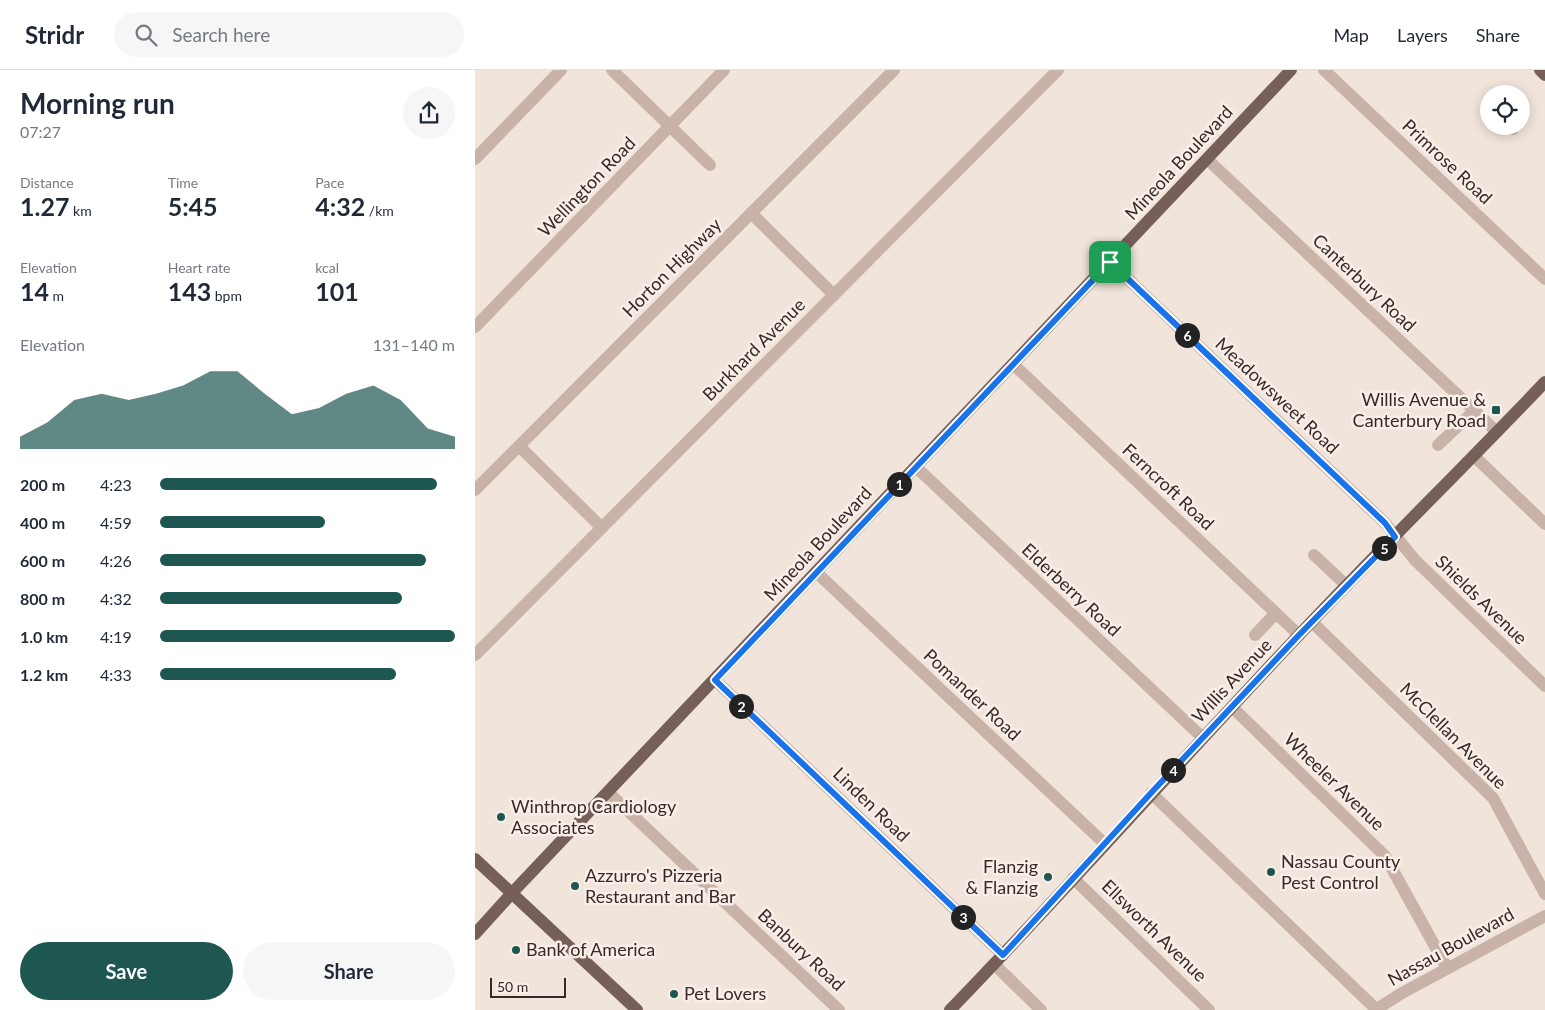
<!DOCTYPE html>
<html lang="en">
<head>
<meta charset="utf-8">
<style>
	:root { --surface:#fff; --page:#f6f6f7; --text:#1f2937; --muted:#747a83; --line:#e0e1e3; --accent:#1e5652 }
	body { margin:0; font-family:Lato,sans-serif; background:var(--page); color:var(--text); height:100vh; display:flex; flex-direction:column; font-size:19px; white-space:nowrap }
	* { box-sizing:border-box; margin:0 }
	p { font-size:16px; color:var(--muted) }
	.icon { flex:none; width:28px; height:28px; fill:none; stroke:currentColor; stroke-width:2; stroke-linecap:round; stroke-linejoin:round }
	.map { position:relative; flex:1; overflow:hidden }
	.sheet { display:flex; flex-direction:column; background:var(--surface); width:475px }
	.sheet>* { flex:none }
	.tools { position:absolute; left:1005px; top:15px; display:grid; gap:10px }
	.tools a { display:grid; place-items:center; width:50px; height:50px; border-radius:50%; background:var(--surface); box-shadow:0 2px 12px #0003; font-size:25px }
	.scale { position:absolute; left:15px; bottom:12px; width:76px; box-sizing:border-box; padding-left:5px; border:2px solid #362a28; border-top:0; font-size:14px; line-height:18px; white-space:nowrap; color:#362a28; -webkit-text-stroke:4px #f9eee8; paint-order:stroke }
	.pin { position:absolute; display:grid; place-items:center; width:42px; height:42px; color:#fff; margin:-21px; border-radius:10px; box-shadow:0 2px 8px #0006 }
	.km { position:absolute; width:25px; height:25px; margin:-12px; border-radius:50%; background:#222; color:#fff; font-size:14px; line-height:25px; text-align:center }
	.round { display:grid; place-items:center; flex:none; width:52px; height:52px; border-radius:26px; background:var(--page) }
	.summary { display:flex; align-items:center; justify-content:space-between; height:85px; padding:0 20px }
	h1 { font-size:28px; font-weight:700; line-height:38px }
	.metrics { display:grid; grid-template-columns:repeat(3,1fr); gap:8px; height:85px; padding:5px 20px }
	.metrics div { display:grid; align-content:center }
	.metrics b { font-size:25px; font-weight:700 }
	.metrics small { font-size:14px; font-weight:400 }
	.metrics p { font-size:14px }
	.chart { height:140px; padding:10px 20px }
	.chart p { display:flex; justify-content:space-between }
	.chart svg { width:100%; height:90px; margin-top:5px; fill:var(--accent); opacity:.7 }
	.cta { display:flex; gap:10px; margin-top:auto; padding:10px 20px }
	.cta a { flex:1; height:58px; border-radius:30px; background:var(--accent); color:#fff; font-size:20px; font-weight:700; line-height:58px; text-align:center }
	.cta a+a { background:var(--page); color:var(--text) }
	ul { padding:0 20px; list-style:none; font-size:16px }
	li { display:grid; grid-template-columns:80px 60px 1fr; align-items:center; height:38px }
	li i { height:12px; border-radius:6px; background:var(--accent) }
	header { display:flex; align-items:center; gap:30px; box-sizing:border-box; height:70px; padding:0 25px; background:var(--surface); border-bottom:1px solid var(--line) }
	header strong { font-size:24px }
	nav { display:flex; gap:28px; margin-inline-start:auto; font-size:18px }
	.search { width:350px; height:45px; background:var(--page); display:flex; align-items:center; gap:12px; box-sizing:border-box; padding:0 18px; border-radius:28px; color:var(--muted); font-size:19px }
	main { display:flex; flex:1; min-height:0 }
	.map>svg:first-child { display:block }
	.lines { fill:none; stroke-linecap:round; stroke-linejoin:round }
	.minor { stroke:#c9b2a8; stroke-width:12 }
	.major { stroke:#775f59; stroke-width:12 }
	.route-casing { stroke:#fff; stroke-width:10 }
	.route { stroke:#1a73e8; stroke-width:6 }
	.poi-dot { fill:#1e5652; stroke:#f9eee8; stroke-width:2 }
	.labels { text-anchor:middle; stroke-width:5; stroke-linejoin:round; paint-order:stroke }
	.street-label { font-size:18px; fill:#362a28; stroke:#f9eee8 }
	.poi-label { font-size:18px; fill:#362a28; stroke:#f9eee8; text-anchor:start }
</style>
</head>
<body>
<header>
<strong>Stridr</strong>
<div class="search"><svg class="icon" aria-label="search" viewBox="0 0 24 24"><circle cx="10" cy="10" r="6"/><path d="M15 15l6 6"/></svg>Search here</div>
<nav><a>Map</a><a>Layers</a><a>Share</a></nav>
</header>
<main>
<section class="sheet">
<div class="summary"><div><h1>Morning run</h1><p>07:27</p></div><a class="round"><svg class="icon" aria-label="share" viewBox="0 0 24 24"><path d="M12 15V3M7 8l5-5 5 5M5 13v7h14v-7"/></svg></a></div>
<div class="metrics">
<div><p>Distance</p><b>1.27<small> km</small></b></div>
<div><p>Time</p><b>5:45</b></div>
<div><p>Pace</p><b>4:32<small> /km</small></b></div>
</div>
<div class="metrics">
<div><p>Elevation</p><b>14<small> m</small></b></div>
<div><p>Heart rate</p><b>143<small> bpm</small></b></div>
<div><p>kcal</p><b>101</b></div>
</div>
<div class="chart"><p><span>Elevation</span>131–140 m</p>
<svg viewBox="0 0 160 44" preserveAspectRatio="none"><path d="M0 44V38L10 31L20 20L30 17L40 20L50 17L60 13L70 6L80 6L90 17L100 27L110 24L120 17L130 13L140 20L150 34L160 38V44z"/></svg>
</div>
<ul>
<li><b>200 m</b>4:23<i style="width:94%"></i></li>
<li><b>400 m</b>4:59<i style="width:56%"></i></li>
<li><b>600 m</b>4:26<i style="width:90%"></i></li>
<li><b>800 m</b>4:32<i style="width:82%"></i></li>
<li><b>1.0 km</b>4:19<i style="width:100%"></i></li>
<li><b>1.2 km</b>4:33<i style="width:80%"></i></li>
</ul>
<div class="cta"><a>Save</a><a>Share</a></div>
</section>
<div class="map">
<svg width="1070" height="940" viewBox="0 0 1070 940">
	<rect width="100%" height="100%" fill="#f1e4db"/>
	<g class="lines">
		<g class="minor">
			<polyline points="137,0 235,95"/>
			<polyline points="849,0 1070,209"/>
			<polyline points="1035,56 1038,59"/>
			<polyline points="0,89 86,0"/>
			<polyline points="732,89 1022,362"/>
			<polyline points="276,143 359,225"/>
			<polyline points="635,192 910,453 940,490 1070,616"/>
			<polyline points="0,257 249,0"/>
			<polyline points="538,294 824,565"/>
			<polyline points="963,375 999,341"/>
			<polyline points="44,376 127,458"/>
			<polyline points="999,386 1070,454"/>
			<polyline points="441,397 728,668"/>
			<polyline points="0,420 419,0"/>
			<polyline points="839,485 872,516"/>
			<polyline points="341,502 630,774"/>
			<polyline points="837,552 1018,728 1070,824"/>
			<polyline points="780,565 801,543"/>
			<polyline points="0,585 583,0"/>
			<polyline points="240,610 528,885"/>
			<polyline points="757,637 910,786 972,898"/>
			<polyline points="133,722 364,940"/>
			<polyline points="676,723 901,939"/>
			<polyline points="598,808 734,940"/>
			<polyline points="519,894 566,940"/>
			<polyline points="900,940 927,923 1070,846"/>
		</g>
		<g class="major">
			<polyline points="1065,0 1070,5"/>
			<polyline points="0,789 162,940"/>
			<polyline points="0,864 37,823 816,0"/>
			<path d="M475 940C594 817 707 689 824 565 905 479 989 397 1070 312"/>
		</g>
	</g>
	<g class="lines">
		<defs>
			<polygon id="route" points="635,192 910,453 920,467 824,565 676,723 528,885 240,610"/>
		</defs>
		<use href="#route" class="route-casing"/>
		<use href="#route" class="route"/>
	</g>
	<g class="poi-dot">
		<rect x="1016" y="335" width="10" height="10" rx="2.5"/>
		<circle cx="26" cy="747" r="5"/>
		<circle cx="796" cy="802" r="5"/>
		<circle cx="573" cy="807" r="5"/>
		<circle cx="100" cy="816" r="5"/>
		<circle cx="41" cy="880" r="5"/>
		<circle cx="199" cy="924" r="5"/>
	</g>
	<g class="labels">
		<g class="street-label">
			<text transform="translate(972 92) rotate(43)" y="6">Primrose Road</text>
			<text transform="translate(704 93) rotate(-47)" y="6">Mineola Boulevard</text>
			<text transform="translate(112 117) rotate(-46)" y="6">Wellington Road</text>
			<text transform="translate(197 198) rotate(-45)" y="6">Horton Highway</text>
			<text transform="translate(889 213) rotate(43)" y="6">Canterbury Road</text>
			<text transform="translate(279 280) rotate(-45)" y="6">Burkhard Avenue</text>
			<text transform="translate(802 326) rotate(43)" y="6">Meadowsweet Road</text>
			<text transform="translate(693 417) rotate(43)" y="6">Ferncroft Road</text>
			<text transform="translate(343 474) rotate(-47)" y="6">Mineola Boulevard</text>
			<text transform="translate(596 520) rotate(43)" y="6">Elderberry Road</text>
			<text transform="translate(1006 530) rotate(44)" y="6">Shields Avenue</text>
			<text transform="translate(757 611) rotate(-47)" y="6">Willis Avenue</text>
			<text transform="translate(497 625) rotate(43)" y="6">Pomander Road</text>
			<text transform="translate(978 666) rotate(45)" y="6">McClellan Avenue</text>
			<text transform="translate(859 712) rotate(44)" y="6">Wheeler Avenue</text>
			<text transform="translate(396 735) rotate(44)" y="6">Linden Road</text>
			<text transform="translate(679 861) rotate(44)" y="6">Ellsworth Avenue</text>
			<text transform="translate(976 877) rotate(-29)" y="6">Nassau Boulevard</text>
			<text transform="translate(326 880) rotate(43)" y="6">Banbury Road</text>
		</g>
		<g class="poi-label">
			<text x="1011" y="336" text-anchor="end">Willis Avenue &amp;<tspan x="1011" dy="21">Canterbury Road</tspan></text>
			<text x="36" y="743">Winthrop Cardiology<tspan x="36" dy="21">Associates</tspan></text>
			<text x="806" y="798">Nassau County<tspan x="806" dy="21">Pest Control</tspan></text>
			<text x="563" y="803" text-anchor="end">Flanzig<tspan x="563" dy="21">&amp; Flanzig</tspan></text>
			<text x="110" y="812">Azzurro's Pizzeria<tspan x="110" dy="21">Restaurant and Bar</tspan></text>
			<text x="51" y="886">Bank of America</text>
			<text x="209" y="930">Pet Lovers</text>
		</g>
	</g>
</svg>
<div class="tools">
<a><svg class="icon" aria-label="locate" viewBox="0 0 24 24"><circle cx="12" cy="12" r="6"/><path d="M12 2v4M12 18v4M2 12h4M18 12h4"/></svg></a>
</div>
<div class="scale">50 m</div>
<div class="pin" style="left:635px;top:192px;background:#1e9e55"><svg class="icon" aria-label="arrive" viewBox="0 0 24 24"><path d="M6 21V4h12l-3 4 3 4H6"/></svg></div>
<b class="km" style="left:424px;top:414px">1</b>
<b class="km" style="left:266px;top:636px">2</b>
<b class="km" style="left:488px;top:847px">3</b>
<b class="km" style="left:698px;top:700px">4</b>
<b class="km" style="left:909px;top:478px">5</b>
<b class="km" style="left:712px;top:265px">6</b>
</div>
</main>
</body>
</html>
